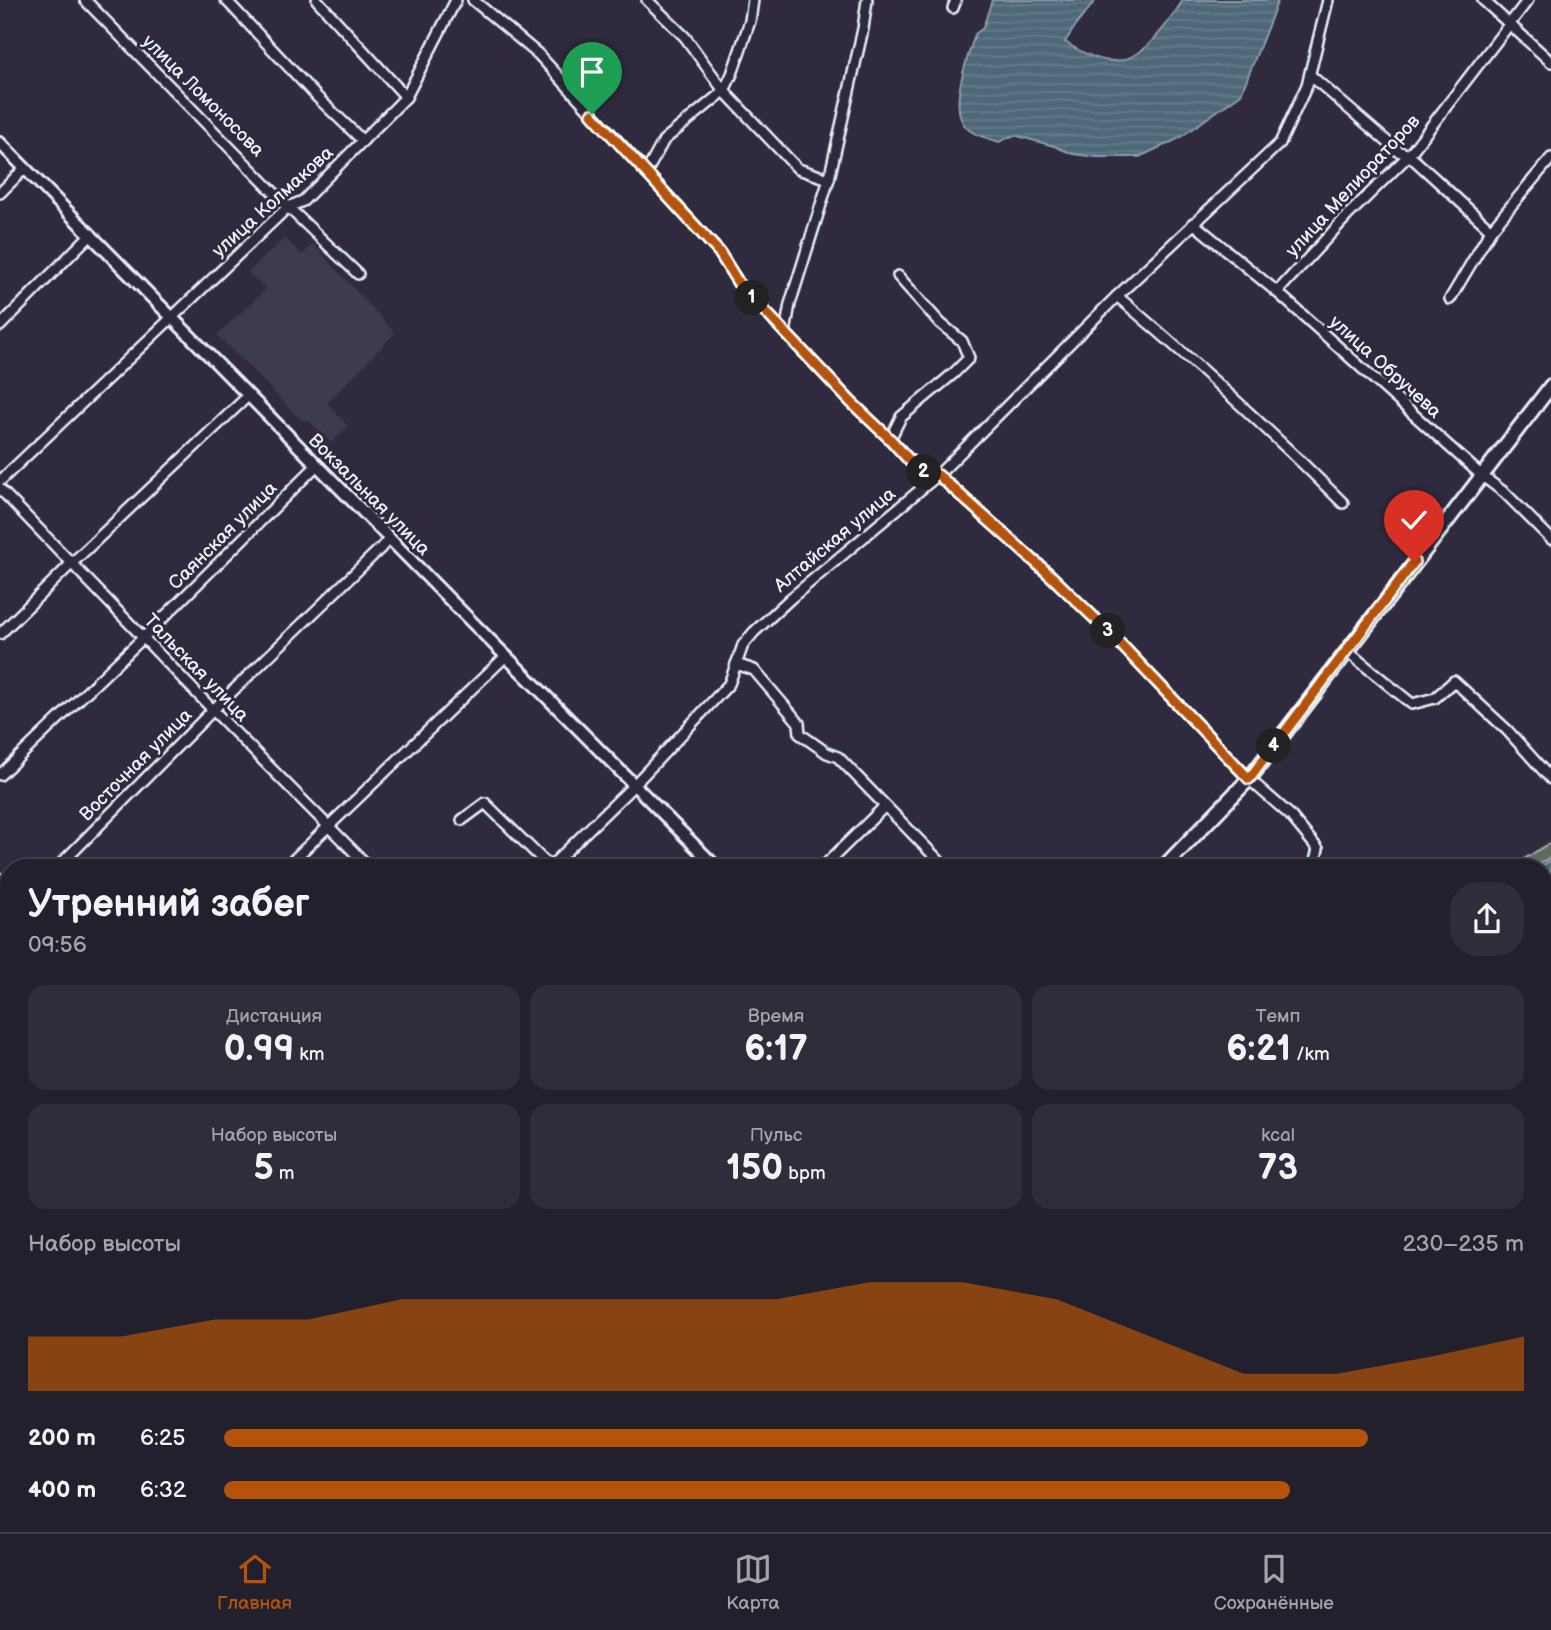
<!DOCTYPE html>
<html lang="ru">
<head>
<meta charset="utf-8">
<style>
	:root { --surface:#23202e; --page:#2f2d3a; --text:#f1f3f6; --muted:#a3a3aa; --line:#403e4a; --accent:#b45309 }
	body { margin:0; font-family:"Balsamiq Sans",sans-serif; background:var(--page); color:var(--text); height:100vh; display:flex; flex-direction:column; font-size:26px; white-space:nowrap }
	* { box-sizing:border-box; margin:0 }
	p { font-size:23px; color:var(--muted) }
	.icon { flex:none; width:38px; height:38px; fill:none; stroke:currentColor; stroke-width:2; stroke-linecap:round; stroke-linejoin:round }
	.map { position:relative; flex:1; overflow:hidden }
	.sheet { position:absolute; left:0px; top:859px; width:1552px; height:674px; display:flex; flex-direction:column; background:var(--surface); border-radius:28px 28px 0 0; box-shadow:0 2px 5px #0004,0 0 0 2px var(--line) }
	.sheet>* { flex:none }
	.pin { position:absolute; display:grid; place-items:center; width:60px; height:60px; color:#fff; margin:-72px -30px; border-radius:50% 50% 50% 0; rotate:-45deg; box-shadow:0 0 7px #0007 }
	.pin .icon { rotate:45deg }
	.km { position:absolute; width:35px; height:35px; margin:-18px; border-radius:50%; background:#222; color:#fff; font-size:19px; line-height:35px; text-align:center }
	.round { display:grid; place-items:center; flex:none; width:74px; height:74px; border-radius:28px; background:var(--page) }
	.headline { display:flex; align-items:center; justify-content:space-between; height:119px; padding:0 28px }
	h1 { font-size:38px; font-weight:800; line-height:52px }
	.metrics { display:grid; grid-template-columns:repeat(3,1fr); gap:10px; height:119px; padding:7px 28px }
	.metrics div { display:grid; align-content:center; border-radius:18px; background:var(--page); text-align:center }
	.metrics b { font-size:35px; font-weight:800 }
	.metrics small { font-size:19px; font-weight:400 }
	.metrics p { font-size:19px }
	.chart { height:196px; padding:14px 28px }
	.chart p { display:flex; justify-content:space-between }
	.chart svg { width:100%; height:126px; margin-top:7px; fill:var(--accent); opacity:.7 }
	ul { padding:0 28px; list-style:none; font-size:23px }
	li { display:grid; grid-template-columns:112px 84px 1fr; align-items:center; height:52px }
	li i { height:18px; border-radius:9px; background:var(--accent) }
	.dock { display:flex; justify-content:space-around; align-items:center; height:98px; border-top:2px solid var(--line); background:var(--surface); font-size:19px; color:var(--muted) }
	.dock a { display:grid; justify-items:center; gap:4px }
	.dock .active { color:var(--accent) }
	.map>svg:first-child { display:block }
	.built { fill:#3d3a50 }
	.park { fill:url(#park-tufts); stroke:#a4aeab; stroke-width:2 }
	.water { fill:url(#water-rules); stroke:#8c9eac; stroke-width:2 }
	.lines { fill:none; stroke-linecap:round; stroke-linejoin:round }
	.minor-casing { stroke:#e8f1f8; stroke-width:14 }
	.tertiary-casing { stroke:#e8f1f8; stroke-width:16 }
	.secondary-casing { stroke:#e8f1f8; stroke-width:18 }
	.minor { stroke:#2f2a3d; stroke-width:9 }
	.tertiary { stroke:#2f2a3d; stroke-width:10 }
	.secondary { stroke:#2f2a3d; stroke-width:12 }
	.route-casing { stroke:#fff; stroke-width:14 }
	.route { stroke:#b45309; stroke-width:9 }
	.labels { text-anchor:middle; stroke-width:6; stroke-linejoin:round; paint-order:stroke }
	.street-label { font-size:19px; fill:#e8f1f8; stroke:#2f2a3d }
</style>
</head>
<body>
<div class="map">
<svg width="1551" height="1532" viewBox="0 0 1551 1532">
	<defs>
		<pattern id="park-tufts" width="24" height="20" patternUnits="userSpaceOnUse" patternTransform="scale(1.75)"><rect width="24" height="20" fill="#616a5e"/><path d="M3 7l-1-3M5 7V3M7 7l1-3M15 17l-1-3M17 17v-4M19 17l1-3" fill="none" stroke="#788076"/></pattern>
		<pattern id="water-rules" width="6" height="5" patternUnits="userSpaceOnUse" patternTransform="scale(1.75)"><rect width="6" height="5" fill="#4e6779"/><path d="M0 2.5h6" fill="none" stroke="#687d8d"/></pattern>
	</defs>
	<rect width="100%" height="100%" fill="#2f2a3d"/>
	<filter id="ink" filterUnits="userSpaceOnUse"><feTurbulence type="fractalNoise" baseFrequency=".0143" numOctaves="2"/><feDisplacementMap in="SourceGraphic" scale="14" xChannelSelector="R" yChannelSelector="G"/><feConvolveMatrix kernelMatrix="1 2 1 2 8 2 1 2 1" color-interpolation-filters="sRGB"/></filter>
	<g filter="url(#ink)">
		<polygon class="built" points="285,238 302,255 313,244 395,333 327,403 348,426 331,443 309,421 300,419 217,335 266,289 248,272"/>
		<g class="park">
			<polygon points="1551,842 1551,857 1533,868 1510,868"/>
			<polygon points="1551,1264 1551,1291 1544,1300 1544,1272"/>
		</g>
		<g class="water">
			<path d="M992 0H1096L1076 25 1065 42C1079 51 1100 62 1116 61 1143 60 1170 21 1183 0H1278L1241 94 1178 139 1139 157H1096L1073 154 1054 146 1014 135 999 142C989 138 975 136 968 129 946 111 968 57 975 34L983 28Z"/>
			<polygon points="1551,860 1551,1262 1544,1269 1544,868 1538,868"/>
			<polygon points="1079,1524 1302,1524 1296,1532 1088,1532"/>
		</g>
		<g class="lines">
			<defs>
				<g id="minor">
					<polyline points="85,0 288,207 358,274"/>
					<polyline points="226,0 317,97 363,141"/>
					<polyline points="317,0 406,97"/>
					<polyline points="473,0 538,54 719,252 739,284 851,402 890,439 919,471 938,475 1051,576 1111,634 1249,779 1290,815 1318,849 1314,865 1311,868"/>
					<polyline points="647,0 685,37 724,91 798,169 829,179"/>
					<polyline points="1483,0 1551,62"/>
					<polyline points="953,8 956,0"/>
					<polyline points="1310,75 1398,151 1409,155 1491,230"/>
					<polyline points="646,173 664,140 724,91 732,74 750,21 753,0"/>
					<polyline points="0,193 25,168"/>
					<polyline points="1193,223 1277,292 1481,475 1505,493 1551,539"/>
					<polyline points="1277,292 1348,215 1409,155 1528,0"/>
					<path d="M1117 296C1195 362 1271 431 1343 503"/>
					<polyline points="1450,299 1491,230 1551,158"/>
					<polyline points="0,326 91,234"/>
					<polyline points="785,333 790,304 829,179 863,29 867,0"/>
					<polyline points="890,439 901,417 954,373 969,358 962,341 940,323 898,276"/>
					<polyline points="0,481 288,207 303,201 406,97 456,0"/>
					<polyline points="0,489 213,710 370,868"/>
					<polyline points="0,634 71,564 248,396"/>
					<polyline points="1347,651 1412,704 1435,698 1454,681 1507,730 1551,779"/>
					<polyline points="736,664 754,670 799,723 800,734 827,753 838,757 946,868"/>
					<polyline points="0,775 144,637 317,465"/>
					<polyline points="462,820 485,803 550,867"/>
					<polyline points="57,868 213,710 390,539"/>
					<polyline points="285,868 506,656"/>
					<polyline points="549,868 634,785 729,684 743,645 754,632 791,598 938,475 1117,296 1280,143 1307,85 1328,0"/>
					<polyline points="822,868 885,806"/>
					<polyline points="0,879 9,888"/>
					<polyline points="0,925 9,916"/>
					<polyline points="0,1146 9,1137"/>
					<polyline points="0,1251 9,1259"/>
					<polyline points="1544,1312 1551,1303"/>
					<polyline points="0,1408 9,1400"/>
					<polyline points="1544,1415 1551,1420"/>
					<polyline points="278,1524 286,1532"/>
					<polyline points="647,1524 655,1532"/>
					<polyline points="823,1524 832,1532"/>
					<polyline points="139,1532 147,1524"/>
					<polyline points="323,1532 331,1524"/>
					<polyline points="1323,1532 1350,1527 1350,1524"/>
				</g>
				<g id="tertiary">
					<polyline points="0,143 450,600 717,868"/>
					<polyline points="1020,1524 1038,1532"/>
				</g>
				<g id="secondary">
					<polyline points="1163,868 1249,779 1551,386"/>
					<polyline points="520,1532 528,1524"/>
				</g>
			</defs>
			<use href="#minor" class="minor-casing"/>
			<use href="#tertiary" class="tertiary-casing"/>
			<use href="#secondary" class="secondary-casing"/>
			<use href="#minor" class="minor"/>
			<use href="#tertiary" class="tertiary"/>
			<use href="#secondary" class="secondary"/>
		</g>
	</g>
	<g class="lines" filter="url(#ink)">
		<defs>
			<polyline id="route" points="592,114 719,252 739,284 851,402 890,439 919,471 938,475 1051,576 1111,634 1249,779 1414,562"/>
		</defs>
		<use href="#route" class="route-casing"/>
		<use href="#route" class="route"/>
	</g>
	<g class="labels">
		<g class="street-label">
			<text transform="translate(204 95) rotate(45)" y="7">улица Ломоносова</text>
			<text transform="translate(1352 185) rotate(-47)" y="7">улица Мелиораторов</text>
			<text transform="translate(272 201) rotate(-42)" y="7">улица Колмакова</text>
			<text transform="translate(1386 366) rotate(42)" y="7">улица Обручева</text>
			<text transform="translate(370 494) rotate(45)" y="7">Вокзальная улица</text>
			<text transform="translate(222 535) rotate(-45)" y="7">Саянская улица</text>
			<text transform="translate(834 539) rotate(-40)" y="7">Алтайская улица</text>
			<text transform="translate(197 667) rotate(46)" y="7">Тальская улица</text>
			<text transform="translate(135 764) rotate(-45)" y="7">Восточная улица</text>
		</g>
	</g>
</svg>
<div class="pin" style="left:592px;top:114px;background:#1e9e55"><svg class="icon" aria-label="arrive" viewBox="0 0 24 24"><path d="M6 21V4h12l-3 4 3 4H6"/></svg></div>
<div class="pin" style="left:1414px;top:562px;background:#d93025"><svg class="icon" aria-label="check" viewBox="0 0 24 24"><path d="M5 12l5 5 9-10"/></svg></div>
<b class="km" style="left:752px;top:298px">1</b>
<b class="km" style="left:924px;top:472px">2</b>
<b class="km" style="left:1108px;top:631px">3</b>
<b class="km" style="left:1274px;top:746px">4</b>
<section class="sheet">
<div class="headline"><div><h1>Утренний забег</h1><p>09:56</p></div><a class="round"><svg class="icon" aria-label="share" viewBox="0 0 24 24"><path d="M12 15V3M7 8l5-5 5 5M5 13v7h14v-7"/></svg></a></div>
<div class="metrics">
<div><p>Дистанция</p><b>0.99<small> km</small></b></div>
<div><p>Время</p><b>6:17</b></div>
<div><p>Темп</p><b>6:21<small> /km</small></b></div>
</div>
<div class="metrics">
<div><p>Набор высоты</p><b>5<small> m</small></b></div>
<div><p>Пульс</p><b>150<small> bpm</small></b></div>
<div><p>kcal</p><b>73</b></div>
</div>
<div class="chart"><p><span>Набор высоты</span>230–235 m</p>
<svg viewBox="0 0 160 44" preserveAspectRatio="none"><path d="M0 44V25L10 25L20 19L30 19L40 12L50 12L60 12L70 12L80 12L90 6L100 6L110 12L120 25L130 38L140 38L150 32L160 25V44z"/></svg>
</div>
<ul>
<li><b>200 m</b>6:25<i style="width:88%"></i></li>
<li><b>400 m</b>6:32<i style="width:82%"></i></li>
</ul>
</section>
</div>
<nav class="dock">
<a class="active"><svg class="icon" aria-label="home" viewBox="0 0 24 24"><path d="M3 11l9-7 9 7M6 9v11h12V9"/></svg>Главная</a>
<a><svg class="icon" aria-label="map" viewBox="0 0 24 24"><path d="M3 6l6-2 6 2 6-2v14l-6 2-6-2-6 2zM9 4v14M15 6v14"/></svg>Карта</a>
<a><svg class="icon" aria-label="saved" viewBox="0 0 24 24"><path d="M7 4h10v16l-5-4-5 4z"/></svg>Сохранённые</a>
</nav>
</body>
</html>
